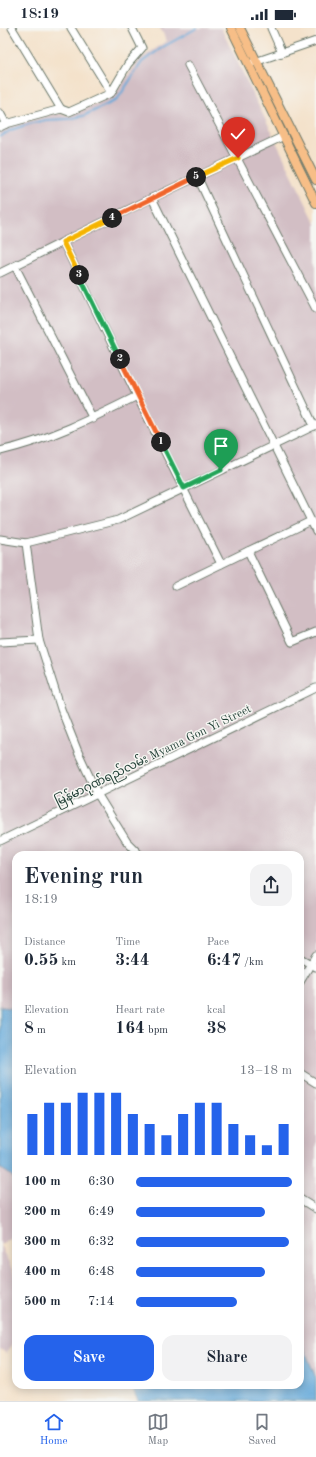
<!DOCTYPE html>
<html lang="en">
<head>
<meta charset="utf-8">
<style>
	:root { --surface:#fff; --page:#f2f2f3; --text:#1f2937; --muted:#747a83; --line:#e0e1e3; --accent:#2563eb }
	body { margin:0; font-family:"Old Standard TT","Noto Sans Myanmar",serif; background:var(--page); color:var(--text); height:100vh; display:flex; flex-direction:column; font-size:15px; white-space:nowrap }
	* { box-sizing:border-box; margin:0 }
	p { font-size:13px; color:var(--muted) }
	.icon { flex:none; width:22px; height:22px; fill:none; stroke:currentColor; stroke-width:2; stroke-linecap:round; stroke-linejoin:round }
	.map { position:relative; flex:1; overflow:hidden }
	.panel { position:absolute; left:12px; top:823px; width:292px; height:538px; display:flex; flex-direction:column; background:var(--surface); border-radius:12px; box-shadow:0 2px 10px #0003 }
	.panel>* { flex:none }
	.pin { position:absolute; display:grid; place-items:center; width:34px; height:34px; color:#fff; margin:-41px -17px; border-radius:50% 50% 50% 0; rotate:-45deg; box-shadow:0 0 4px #0007 }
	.pin .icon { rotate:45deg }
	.km { position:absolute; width:20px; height:20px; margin:-10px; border-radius:50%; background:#222; color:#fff; font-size:11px; line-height:20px; text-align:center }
	.round { display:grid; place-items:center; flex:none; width:42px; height:42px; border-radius:12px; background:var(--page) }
	.overview { display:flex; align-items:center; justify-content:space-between; height:68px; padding:0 12px }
	h1 { font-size:22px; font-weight:800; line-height:30px }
	.stats { display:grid; grid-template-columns:repeat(3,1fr); gap:6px; height:68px; padding:4px 12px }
	.stats div { display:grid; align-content:center }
	.stats b { font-size:17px; font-weight:800 }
	.stats small { font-size:11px; font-weight:400 }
	.stats p { font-size:11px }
	.chart { height:112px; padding:8px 12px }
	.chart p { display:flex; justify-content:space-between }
	.chart svg { width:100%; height:72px; margin-top:4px; stroke:var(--accent); stroke-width:6 }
	.button { display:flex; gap:8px; margin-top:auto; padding:8px 12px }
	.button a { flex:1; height:46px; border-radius:12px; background:var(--accent); color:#fff; font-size:16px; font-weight:800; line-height:46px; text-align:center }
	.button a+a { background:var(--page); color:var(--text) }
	ul { padding:0 12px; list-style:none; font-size:13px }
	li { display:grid; grid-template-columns:64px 48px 1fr; align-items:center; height:30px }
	li i { height:10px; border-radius:5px; background:var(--accent) }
	.status { display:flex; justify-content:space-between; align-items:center; height:28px; padding:0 20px; background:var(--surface); direction:ltr }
	.status svg { height:11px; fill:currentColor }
	.dock { display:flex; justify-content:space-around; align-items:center; height:56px; border-top:1px solid var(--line); background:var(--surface); font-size:11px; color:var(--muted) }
	.dock a { display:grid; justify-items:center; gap:2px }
	.dock .active { color:var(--accent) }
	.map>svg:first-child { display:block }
	.industrial { fill:#d2bec4 }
	.water { fill:#64a8d9; stroke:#427286 }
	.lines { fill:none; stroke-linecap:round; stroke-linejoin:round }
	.stream { stroke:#64a8d9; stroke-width:2 }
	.minor-casing { stroke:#6a7769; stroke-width:9 }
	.major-casing { stroke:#6a7769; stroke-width:10 }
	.minor { stroke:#fff; stroke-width:7 }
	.major { stroke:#f7be87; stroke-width:8 }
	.split-1-casing { stroke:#fff; stroke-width:8 }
	.split-2-casing { stroke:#fff; stroke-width:8 }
	.split-3-casing { stroke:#fff; stroke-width:8 }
	.split-4-casing { stroke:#fff; stroke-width:8 }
	.split-5-casing { stroke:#fff; stroke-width:8 }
	.split-6-casing { stroke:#fff; stroke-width:8 }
	.split-1 { stroke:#22a559; stroke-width:5 }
	.split-2 { stroke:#f0652b; stroke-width:5 }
	.split-3 { stroke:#22a559; stroke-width:5 }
	.split-4 { stroke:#f5b400; stroke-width:5 }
	.split-5 { stroke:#f0652b; stroke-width:5 }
	.split-6 { stroke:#f5b400; stroke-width:5 }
	.labels { text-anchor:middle; stroke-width:3; stroke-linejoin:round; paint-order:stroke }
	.street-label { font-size:12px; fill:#1f3d34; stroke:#f6f6f2 }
</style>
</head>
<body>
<div class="status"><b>18:19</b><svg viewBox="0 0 49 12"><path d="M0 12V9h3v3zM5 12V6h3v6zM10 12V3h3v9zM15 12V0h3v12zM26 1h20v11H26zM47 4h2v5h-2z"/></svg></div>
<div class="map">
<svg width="316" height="1373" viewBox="0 0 316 1373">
	<rect width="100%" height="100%" fill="#f6f6f2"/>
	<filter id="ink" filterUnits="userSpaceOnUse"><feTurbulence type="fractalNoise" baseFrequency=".025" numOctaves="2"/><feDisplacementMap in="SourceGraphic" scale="8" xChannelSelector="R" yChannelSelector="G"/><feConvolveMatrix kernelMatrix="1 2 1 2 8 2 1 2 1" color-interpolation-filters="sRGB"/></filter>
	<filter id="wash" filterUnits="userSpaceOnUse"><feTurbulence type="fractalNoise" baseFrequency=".012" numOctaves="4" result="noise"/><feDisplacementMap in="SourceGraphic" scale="16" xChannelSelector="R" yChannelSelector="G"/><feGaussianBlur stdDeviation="0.9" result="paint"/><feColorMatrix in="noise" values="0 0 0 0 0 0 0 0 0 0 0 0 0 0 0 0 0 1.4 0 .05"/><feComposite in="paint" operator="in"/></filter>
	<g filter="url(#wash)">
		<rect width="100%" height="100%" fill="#f4e2cb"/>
		<g class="industrial">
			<polygon points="160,0 221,0 316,196 316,1350 300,1311 300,827 16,827 16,982 0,978 0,104 11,98 55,85 69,87 113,68 140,31 167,13"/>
			<polygon points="0,1140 11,1147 16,1153 16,1205 0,1217 16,1250 16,1311 6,1325 0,1321"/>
		</g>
		<g class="water">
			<polygon points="0,978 16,982 16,1153 11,1147 0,1140"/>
			<polygon points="300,1311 316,1350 316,1373 138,1373 131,1357 300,1357"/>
		</g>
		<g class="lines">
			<polyline class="stream" points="0,109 11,102 32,95 46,92 68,91 83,88 117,72 142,34 163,19 197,0"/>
		</g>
	</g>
	<g filter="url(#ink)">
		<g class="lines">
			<defs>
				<g id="minor">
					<polyline points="12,0 61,81"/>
					<polyline points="71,0 111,65"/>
					<polyline points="271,0 282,25"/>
					<polyline points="252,35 316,13"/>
					<polyline points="188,37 316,281"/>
					<polyline points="0,85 6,96"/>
					<polyline points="0,99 6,96 61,81 69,84 111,65 128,36 142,20 132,0"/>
					<polyline points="197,148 314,398"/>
					<polyline points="152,170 316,503"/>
					<polyline points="63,214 137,368 221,536"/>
					<polyline points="15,238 93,391"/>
					<polyline points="0,245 152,170 284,108"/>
					<path d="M0 423C49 412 93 390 137 368"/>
					<polyline points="311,493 248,523 292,614 316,604"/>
					<polyline points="0,511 26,515 118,492 316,397"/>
					<polyline points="26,515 39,612 61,681 78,724 98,767 127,814 140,827"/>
					<polyline points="176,558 248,523"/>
					<polyline points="0,614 39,612"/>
					<polyline points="0,813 316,660"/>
					<polyline points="300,930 316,939"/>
					<polyline points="300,954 316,927"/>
					<polyline points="300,1045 316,1055"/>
					<polyline points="300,1171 316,1181"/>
				</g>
				<g id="major">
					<polyline points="231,0 316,175"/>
					<polyline points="240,0 316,152"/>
				</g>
			</defs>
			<use href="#minor" class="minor-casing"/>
			<use href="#major" class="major-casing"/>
			<use href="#minor" class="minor"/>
			<use href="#major" class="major"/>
		</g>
	</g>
	<g class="lines" filter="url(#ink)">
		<defs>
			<polyline id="split-1" points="161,414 184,460 221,442"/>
			<polyline id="split-2" points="120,331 161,414"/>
			<polyline id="split-3" points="79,247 120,331"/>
			<polyline id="split-4" points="79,247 63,214 112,190"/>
			<polyline id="split-5" points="112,190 196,149"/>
			<polyline id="split-6" points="196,149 238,130"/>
		</defs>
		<use href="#split-1" class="split-1-casing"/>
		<use href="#split-2" class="split-2-casing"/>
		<use href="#split-3" class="split-3-casing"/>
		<use href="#split-4" class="split-4-casing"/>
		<use href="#split-5" class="split-5-casing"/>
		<use href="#split-6" class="split-6-casing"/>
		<use href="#split-1" class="split-1"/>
		<use href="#split-2" class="split-2"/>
		<use href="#split-3" class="split-3"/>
		<use href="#split-4" class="split-4"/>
		<use href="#split-5" class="split-5"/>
		<use href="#split-6" class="split-6"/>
	</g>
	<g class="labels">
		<g class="street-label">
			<text transform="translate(153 727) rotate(-26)" y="4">မြန်မာဂုဏ်ရည်လမ်း Myama Gon Yi Street</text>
		</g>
	</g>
</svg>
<div class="pin" style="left:221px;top:442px;background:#1e9e55"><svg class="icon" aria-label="arrive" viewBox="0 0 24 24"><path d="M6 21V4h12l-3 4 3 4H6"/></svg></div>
<div class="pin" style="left:238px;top:130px;background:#d93025"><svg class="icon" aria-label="check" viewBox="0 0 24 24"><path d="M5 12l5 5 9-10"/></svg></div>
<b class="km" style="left:161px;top:414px">1</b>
<b class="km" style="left:120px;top:331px">2</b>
<b class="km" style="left:79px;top:247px">3</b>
<b class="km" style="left:112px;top:190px">4</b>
<b class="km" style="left:196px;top:149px">5</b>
<section class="panel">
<div class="overview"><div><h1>Evening run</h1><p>18:19</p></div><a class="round"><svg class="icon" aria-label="share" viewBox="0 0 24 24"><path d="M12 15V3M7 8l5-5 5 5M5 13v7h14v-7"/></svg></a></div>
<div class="stats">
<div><p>Distance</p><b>0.55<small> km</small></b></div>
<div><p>Time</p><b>3:44</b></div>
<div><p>Pace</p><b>6:47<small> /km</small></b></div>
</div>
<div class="stats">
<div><p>Elevation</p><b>8<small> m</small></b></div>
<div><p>Heart rate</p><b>164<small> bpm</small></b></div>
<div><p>kcal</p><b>38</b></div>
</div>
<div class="chart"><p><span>Elevation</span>13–18 m</p>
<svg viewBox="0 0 160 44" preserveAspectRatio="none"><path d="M5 44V19M15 44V12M25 44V12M35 44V6M45 44V6M55 44V6M65 44V19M75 44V25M85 44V32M95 44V19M105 44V12M115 44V12M125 44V25M135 44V32M145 44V38M155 44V25"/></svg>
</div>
<ul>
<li><b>100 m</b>6:30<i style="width:100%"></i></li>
<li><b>200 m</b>6:49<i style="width:83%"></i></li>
<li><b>300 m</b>6:32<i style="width:98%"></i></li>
<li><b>400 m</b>6:48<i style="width:83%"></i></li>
<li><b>500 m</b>7:14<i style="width:65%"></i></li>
</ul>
<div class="button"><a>Save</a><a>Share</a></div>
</section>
</div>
<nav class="dock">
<a class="active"><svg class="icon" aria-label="home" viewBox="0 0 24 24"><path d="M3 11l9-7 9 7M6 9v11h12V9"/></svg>Home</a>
<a><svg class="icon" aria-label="map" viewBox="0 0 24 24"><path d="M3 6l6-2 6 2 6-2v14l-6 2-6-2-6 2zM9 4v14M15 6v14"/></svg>Map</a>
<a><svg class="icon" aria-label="saved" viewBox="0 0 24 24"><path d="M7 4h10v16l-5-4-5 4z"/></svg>Saved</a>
</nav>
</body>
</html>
